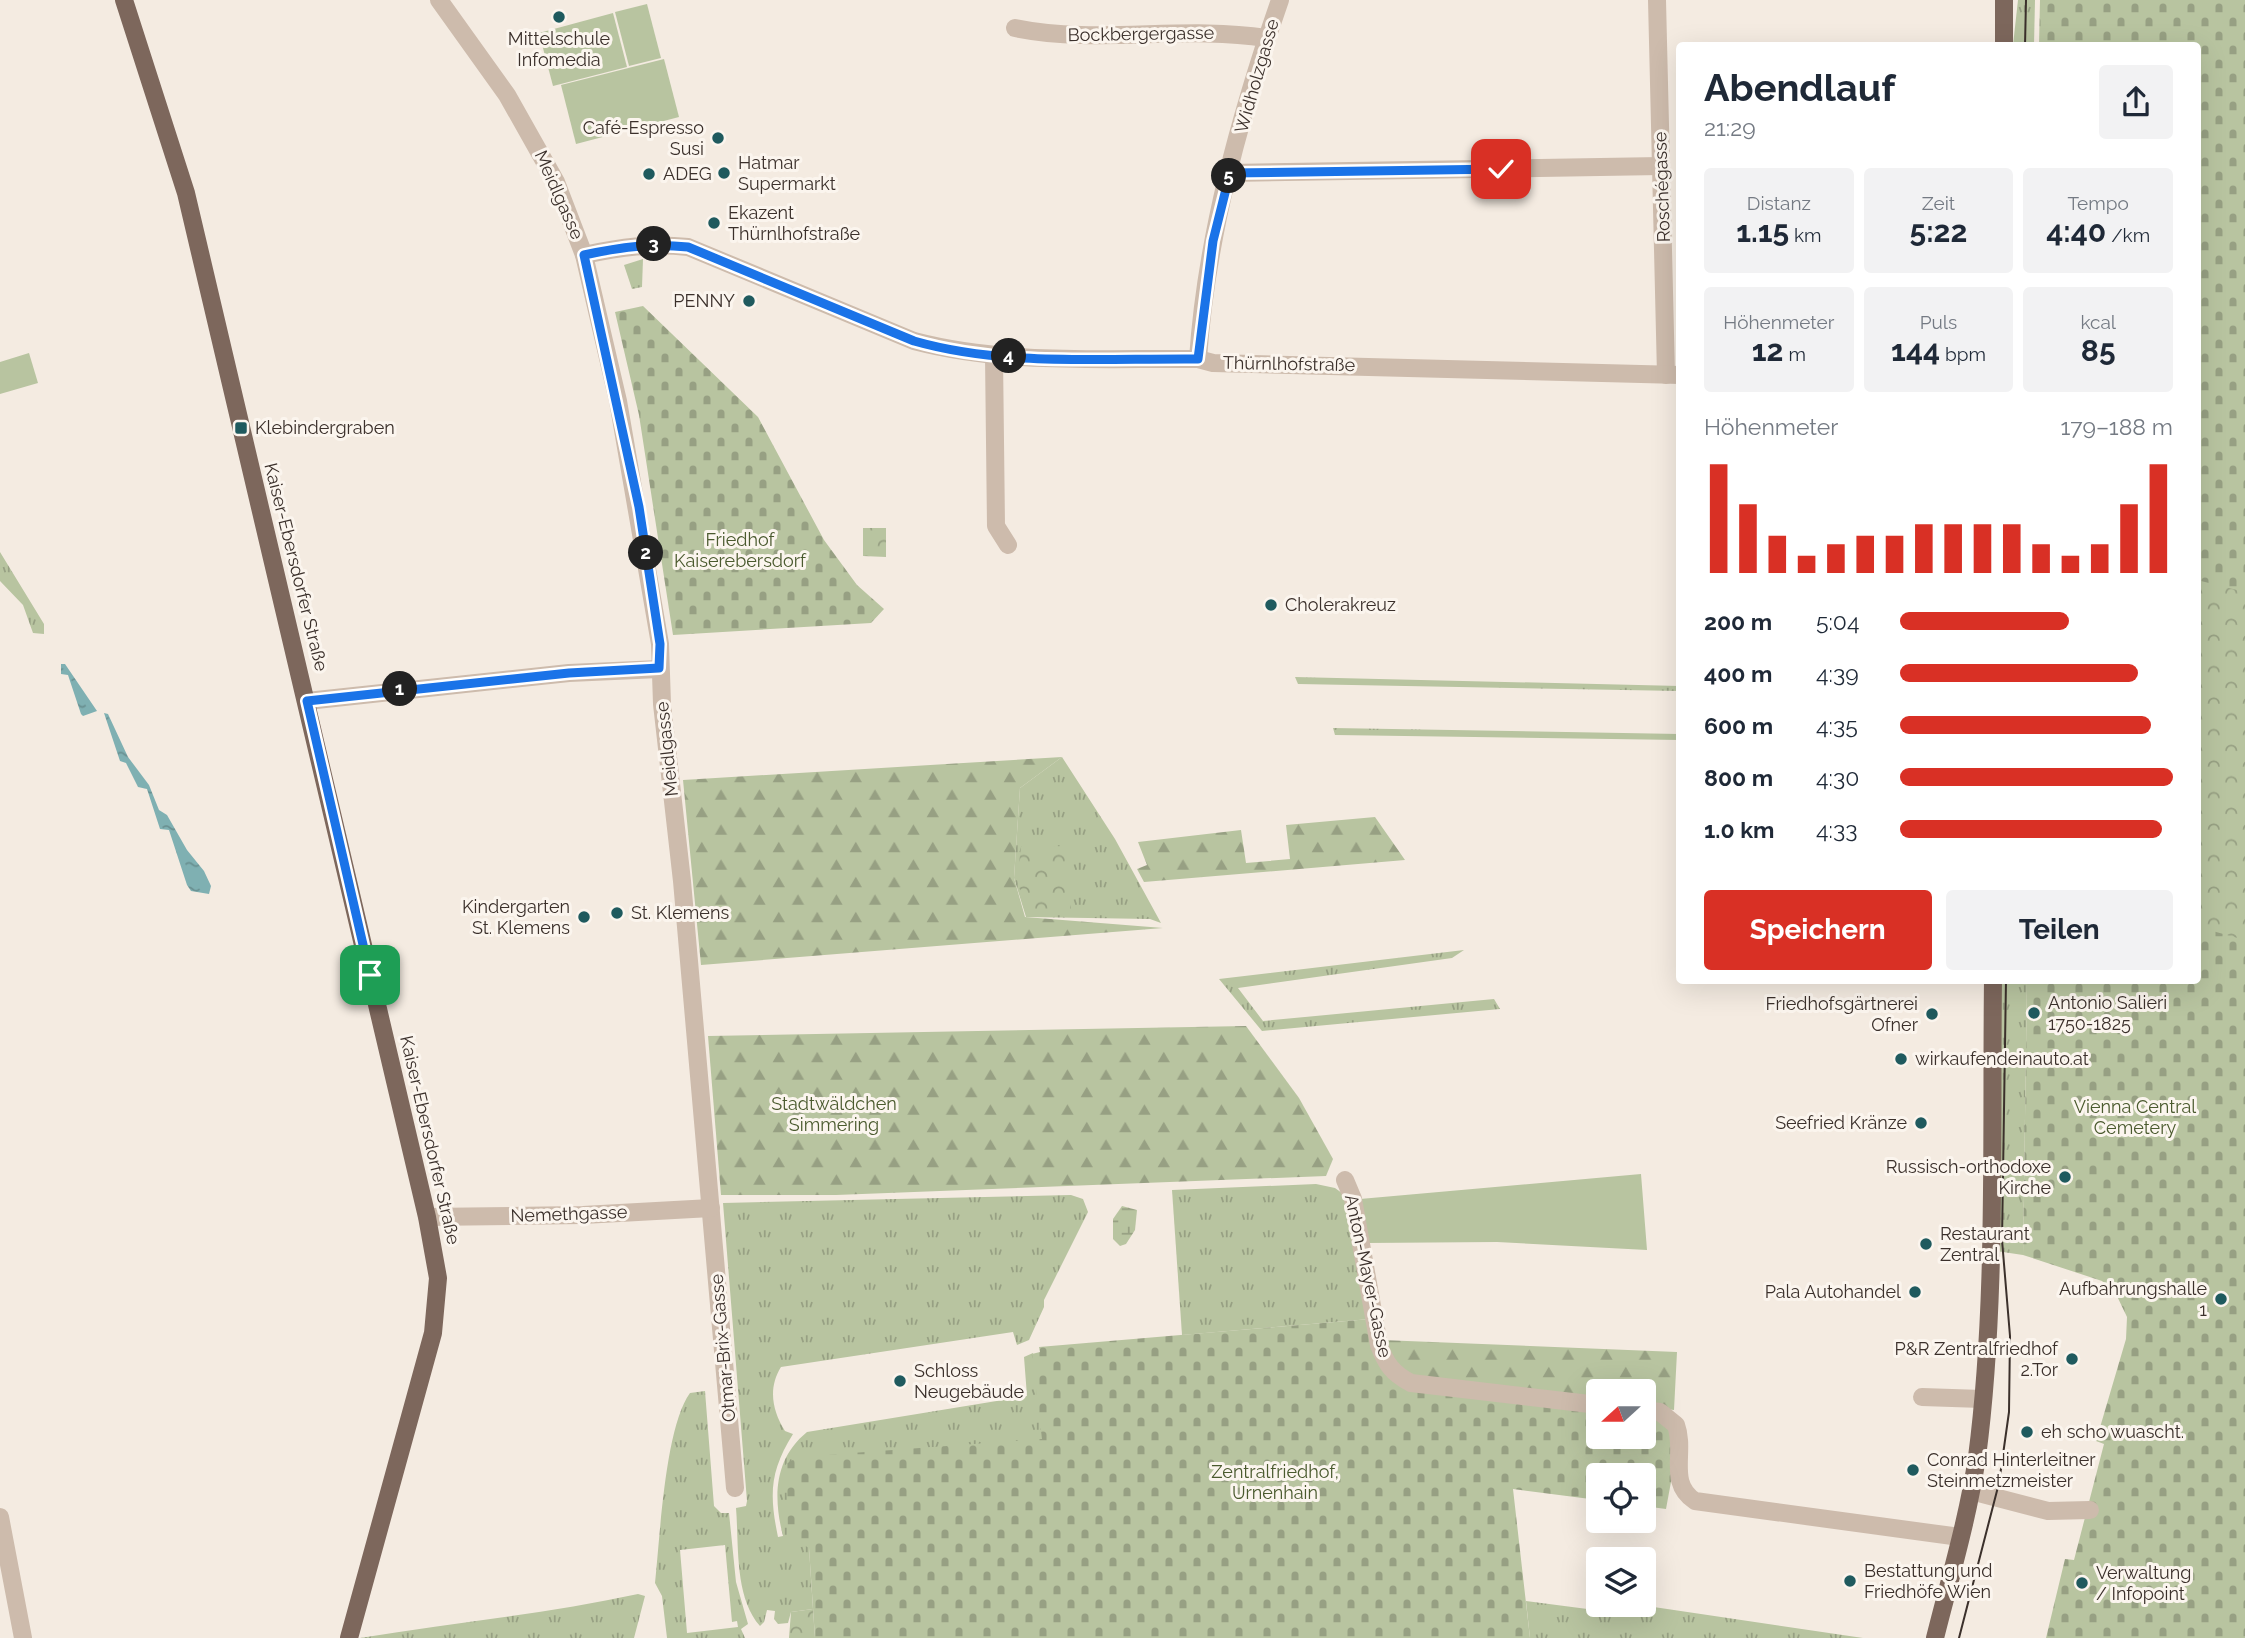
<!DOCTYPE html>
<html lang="de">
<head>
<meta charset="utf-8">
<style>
	:root { --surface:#fff; --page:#f2f2f3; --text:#1f2937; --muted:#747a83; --accent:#d93025 }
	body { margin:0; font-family:Raleway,sans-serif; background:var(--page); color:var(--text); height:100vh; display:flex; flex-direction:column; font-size:26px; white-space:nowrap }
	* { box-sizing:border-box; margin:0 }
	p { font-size:23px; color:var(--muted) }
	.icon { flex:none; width:38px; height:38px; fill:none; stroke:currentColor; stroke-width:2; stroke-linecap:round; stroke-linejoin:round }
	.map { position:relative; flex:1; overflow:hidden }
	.panel { position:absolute; left:1676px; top:42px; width:525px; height:942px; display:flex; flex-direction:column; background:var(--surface); border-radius:7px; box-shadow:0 7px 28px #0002 }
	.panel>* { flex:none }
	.needle { width:46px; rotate:249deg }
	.tools { position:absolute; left:1586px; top:1379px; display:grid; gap:14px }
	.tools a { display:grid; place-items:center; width:70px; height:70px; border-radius:7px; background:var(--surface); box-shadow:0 7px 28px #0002; font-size:35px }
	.pin { position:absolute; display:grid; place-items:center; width:60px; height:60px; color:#fff; margin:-30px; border-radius:14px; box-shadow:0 4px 10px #0006 }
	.km { position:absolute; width:35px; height:35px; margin:-18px; border-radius:50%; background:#222; color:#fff; font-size:19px; line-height:35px; text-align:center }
	.round { display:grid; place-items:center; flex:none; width:74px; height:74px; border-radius:7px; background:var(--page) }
	.headline { display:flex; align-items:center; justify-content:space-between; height:119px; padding:0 28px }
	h1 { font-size:38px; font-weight:700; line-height:52px }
	.metrics { display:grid; grid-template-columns:repeat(3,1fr); gap:10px; height:119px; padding:7px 28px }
	.metrics div { display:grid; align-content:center; border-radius:7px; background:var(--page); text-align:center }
	.metrics b { font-size:30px; font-weight:700 }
	.metrics small { font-size:19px; font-weight:400 }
	.metrics p { font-size:19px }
	.chart { height:196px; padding:14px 28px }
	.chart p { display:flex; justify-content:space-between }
	.chart svg { width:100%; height:126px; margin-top:7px; stroke:var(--accent); stroke-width:6 }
	.cta { display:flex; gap:14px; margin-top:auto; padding:14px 28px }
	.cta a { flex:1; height:80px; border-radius:7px; background:var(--accent); color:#fff; font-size:28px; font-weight:700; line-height:80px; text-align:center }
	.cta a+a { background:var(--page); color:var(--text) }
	ul { padding:0 28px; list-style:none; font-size:23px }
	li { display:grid; grid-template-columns:112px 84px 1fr; align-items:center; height:52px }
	li i { height:18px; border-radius:9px; background:var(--accent) }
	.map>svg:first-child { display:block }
	.grass { fill:url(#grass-tufts); fill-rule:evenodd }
	.forest { fill:url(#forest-firs) }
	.wetland { fill:url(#wetland-marsh) }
	.cemetery { fill:url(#cemetery-stones) }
	.park { fill:url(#park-crowns) }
	.garden { fill:#b8c4a0 }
	.water { fill:url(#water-ripples) }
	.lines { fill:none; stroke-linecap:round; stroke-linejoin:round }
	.minor { stroke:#cdbbac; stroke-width:18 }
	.major { stroke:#7d675c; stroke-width:18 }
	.tram { stroke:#3b302b; stroke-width:2 }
	.route-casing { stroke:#fff; stroke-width:14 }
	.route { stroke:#1a73e8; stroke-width:9 }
	.poi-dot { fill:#1f5a5e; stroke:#fbf5ee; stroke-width:2.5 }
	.labels { text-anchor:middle; stroke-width:6; stroke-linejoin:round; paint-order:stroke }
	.street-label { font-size:18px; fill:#3b302b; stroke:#fbf5ee }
	.poi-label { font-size:18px; fill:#3b302b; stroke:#fbf5ee; text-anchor:start }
	.park-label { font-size:18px; fill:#4a5a2e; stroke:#fbf5ee }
</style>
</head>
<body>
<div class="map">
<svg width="2245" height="1638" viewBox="0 0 2245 1638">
	<defs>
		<pattern id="grass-tufts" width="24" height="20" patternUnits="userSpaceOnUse" patternTransform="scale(1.75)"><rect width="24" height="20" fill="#b8c4a0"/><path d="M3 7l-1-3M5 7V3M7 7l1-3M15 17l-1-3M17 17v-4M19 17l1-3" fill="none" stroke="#97a083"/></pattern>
		<pattern id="forest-firs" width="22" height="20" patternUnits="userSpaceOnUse" patternTransform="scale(1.75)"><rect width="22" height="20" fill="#b8c4a0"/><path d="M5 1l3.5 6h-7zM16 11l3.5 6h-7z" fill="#97a083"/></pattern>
		<pattern id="wetland-marsh" width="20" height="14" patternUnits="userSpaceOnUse" patternTransform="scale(1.75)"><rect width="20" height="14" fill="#b8c4a0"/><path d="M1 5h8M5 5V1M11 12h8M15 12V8" fill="none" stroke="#97a083"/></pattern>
		<pattern id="cemetery-stones" width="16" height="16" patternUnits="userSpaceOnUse" patternTransform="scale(1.75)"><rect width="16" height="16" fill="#b8c4a0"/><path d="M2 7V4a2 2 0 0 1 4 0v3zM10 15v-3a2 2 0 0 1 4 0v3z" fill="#97a083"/></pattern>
		<pattern id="park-crowns" width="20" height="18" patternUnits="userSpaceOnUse" patternTransform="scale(1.75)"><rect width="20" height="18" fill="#b8c4a0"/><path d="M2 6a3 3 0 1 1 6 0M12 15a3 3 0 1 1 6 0" fill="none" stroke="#97a083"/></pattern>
		<pattern id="water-ripples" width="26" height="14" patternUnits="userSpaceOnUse" patternTransform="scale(1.75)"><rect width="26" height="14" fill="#7fb0b2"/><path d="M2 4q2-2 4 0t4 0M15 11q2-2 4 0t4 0" fill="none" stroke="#699091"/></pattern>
	</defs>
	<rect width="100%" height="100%" fill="#f4ebe1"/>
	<g class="grass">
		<polygon points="2018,0 2035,0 2034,45 2013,45"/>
		<polygon points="643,259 642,287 632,289 624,265"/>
		<polygon points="0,552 44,624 44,634 33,633 23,605 0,581"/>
		<polygon points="1295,677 1680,686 1680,691 1298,684"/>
		<polygon points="1333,728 1680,734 1680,740 1335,735"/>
		<polygon points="1062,757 1115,839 1161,923 1150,919 1026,917 1014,878 1020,788"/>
		<polygon points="1464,950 1452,958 1238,988 1263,1021 1494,999 1500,1009 1262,1031 1219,979"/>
		<polygon points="2000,980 2027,980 2023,1255 1996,1251"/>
		<polygon points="1316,1184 1335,1188 1346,1196 1370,1319 1182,1335 1172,1190"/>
		<path d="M1071 1195 1083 1199 1088 1212 1044 1300V1307L1029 1340 1017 1345 1013 1332 781 1367C768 1388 772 1410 785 1431L793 1434C770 1471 769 1494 778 1537L783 1536C773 1497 774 1459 807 1432L1027 1396 1024 1357 1033 1353 1045 1441 809 1548 813 1609 791 1612 788 1623 778 1624 774 1619 775 1611 767 1610 764 1622 760 1626C734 1597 739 1543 736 1508L746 1506 747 1501 723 1203Z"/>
		<path d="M705 1391 714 1506 721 1513H729L736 1582 748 1624 741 1629 745 1638H667L662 1596 655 1583C660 1537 665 1427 690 1393ZM725 1545 732 1622 737 1621 738 1627 687 1633 680 1550Z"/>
		<path d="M638 1594 645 1596 634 1638H360C452 1623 546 1614 638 1594Z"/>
		<polygon points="1526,1601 1641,1616 1647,1606 1863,1638 1530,1638"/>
	</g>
	<g class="forest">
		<polygon points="1062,757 1020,788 1014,878 1025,917 1163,928 701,965 683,780"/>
		<polygon points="1375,817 1405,860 1144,882 1137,869 1147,865 1138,842 1241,830 1246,863 1290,859 1286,825"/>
		<polygon points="1246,1026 1299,1098 1333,1159 1326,1176 836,1195 721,1195 708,1036"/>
		<polygon points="1382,1340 1677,1352 1674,1410 1643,1406 1643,1391 1598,1391 1598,1401 1405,1377"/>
	</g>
	<polygon class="wetland" points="1122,1206 1137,1210 1135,1230 1126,1244 1120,1246 1113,1239 1113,1219"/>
	<g class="cemetery">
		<polygon points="2040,0 2245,0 2245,1638 2046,1638 2065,1559 2074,1560 2104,1444 2096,1441 2126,1339 2127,1317 2116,1294 2102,1281 2023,1255 2027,980 2198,980 2198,46 2039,45"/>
		<polygon points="643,306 758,417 824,540 857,585 884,609 871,623 673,635 639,415 615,312"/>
		<polygon points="1370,1319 1386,1372 1598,1409 1598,1437 1643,1437 1643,1414 1658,1415 1672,1429 1673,1471 1666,1509 1643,1506 1643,1475 1598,1475 1598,1500 1513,1489 1530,1638 815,1638 809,1548 788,1536 786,1464 798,1457 1042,1439 1032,1354 1040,1352 1039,1347"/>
	</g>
	<g class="park">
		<polygon points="863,528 886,528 886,557 863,556"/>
		<polygon points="2201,581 2245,592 2245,940 2198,927 2198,585"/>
		<polygon points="1068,846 1071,911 1027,913 1017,880 1021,847"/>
		<polygon points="813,1609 815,1638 789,1638 791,1612"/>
	</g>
	<g class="garden">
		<polygon points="647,4 661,58 629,66 615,12"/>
		<polygon points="613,13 627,67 553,86 539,33"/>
		<polygon points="664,59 679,117 576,144 561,85"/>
		<polygon points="29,353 38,383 0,394 0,362"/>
		<polygon points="1641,1174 1647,1250 1497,1242 1366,1243 1360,1199"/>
	</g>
	<g class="water">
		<polygon points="61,664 65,664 97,711 83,716 81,714 68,675 61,674"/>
		<polygon points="104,713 108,714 128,757 149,785 159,810 167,815 187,850 204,871 211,886 209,894 191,891 187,885 169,830 160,829 147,789 138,787 126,763 120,761"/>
	</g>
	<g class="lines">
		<g class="minor">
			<polyline points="439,0 507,95 556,182 584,255 618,401 660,644 662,704 682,881 735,1488"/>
			<polyline points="1657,0 1666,375"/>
			<path d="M1015 28C1098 45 1183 25 1266 38"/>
			<polyline points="1230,173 1661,166"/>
			<path d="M584 255C621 247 651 243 688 247L914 341C1006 365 1104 358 1198 359L1213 363 1680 375"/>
			<polyline points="994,356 996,526 1008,545"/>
			<path d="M1198 359C1206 238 1240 115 1280 0"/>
			<polyline points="307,701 569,673 659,669"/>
			<path d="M1345 1180 1353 1199 1379 1345C1386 1364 1392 1373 1411 1383L1598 1405"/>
			<polyline points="427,1217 583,1215 711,1208"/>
			<polyline points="1922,1397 1982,1399"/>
			<path d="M1643 1410 1660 1412 1676 1425C1686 1452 1667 1483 1695 1501L1960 1537"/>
			<polyline points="1971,1491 2048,1511 2090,1510"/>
			<polyline points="0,1517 23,1638"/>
		</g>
		<g class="major">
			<polyline points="124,0 186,193 427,1217 438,1278 433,1333 349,1638"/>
			<polyline points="2004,46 2004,0"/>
			<path d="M1935 1638C1950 1578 1968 1518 1977 1457 1997 1304 1991 1135 1993 980"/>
		</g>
		<g class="tram">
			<polyline points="2025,46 2026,0"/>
			<polyline points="1959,1638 1999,1483 2009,1412 2010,1336 2002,1240 2006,980"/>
		</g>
	</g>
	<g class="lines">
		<defs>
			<path id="route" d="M370 975 307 701 569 673 659 668 660 644 639 507 584 255C621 247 651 243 688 247L914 341C1005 367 1105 358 1198 359L1213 241 1230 173 1501 169"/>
		</defs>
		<use href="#route" class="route-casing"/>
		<use href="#route" class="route"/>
	</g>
	<g class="poi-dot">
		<circle cx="559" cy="17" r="7"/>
		<circle cx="718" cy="138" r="7"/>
		<circle cx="724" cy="173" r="7"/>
		<circle cx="649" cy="174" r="7"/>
		<circle cx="714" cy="223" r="7"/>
		<circle cx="749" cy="301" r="7"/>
		<rect x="234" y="421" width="14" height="14" rx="3.5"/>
		<circle cx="1271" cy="605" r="7"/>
		<circle cx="617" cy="913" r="7"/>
		<circle cx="584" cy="917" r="7"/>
		<circle cx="2034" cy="1013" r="7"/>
		<circle cx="1932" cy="1014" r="7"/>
		<circle cx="1901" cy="1059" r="7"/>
		<circle cx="1921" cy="1123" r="7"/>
		<circle cx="2065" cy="1177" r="7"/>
		<circle cx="1926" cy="1244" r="7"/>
		<circle cx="1915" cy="1292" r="7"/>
		<circle cx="2221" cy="1299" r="7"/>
		<circle cx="2072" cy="1359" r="7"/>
		<circle cx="900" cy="1381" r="7"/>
		<circle cx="2027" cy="1432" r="7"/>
		<circle cx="1913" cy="1470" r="7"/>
		<circle cx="1850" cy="1581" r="7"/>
		<circle cx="2082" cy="1583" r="7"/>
	</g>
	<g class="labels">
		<g class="street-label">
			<text transform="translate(1141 34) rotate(-1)" y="6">Bockbergergasse</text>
			<text transform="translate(1257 76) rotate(-74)" y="6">Widholzgasse</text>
			<text transform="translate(1662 187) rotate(-92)" y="6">Roschégasse</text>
			<text transform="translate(559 195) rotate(66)" y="6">Meidlgasse</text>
			<text transform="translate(1289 364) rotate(1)" y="6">Thürnlhofstraße</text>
			<text transform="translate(296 567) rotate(76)" y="6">Kaiser-Ebersdorfer Straße</text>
			<text transform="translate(667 749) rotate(-96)" y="6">Meidlgasse</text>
			<text transform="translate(430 1140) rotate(77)" y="6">Kaiser-Ebersdorfer Straße</text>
			<text transform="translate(569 1214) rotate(-2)" y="6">Nemethgasse</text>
			<text transform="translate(1368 1276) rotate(78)" y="6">Anton-Mayer-Gasse</text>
			<text transform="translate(723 1348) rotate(-95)" y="6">Otmar-Brix-Gasse</text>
		</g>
		<g class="poi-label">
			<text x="559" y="45" text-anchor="middle">Mittelschule<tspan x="559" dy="21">Infomedia</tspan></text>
			<text x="704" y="134" text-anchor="end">Café-Espresso<tspan x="704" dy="21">Susi</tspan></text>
			<text x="738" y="169">Hatmar<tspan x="738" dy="21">Supermarkt</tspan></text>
			<text x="663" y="180">ADEG</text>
			<text x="728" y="219">Ekazent<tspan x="728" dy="21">Thürnlhofstraße</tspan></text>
			<text x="735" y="307" text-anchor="end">PENNY</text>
			<text x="255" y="434">Klebindergraben</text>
			<text x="1285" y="611">Cholerakreuz</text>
			<text x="570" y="913" text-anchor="end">Kindergarten<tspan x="570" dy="21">St. Klemens</tspan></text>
			<text x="631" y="919">St. Klemens</text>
			<text x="2048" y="1009">Antonio Salieri<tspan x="2048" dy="21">1750-1825</tspan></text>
			<text x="1918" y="1010" text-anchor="end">Friedhofsgärtnerei<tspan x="1918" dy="21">Ofner</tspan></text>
			<text x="1915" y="1065">wirkaufendeinauto.at</text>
			<text x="1907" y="1129" text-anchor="end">Seefried Kränze</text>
			<text x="2051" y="1173" text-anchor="end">Russisch-orthodoxe<tspan x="2051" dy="21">Kirche</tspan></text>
			<text x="1940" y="1240">Restaurant<tspan x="1940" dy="21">Zentral</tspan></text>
			<text x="2207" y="1295" text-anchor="end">Aufbahrungshalle<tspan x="2207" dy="21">1</tspan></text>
			<text x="1901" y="1298" text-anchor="end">Pala Autohandel</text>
			<text x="2058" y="1355" text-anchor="end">P&amp;R Zentralfriedhof<tspan x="2058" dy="21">2.Tor</tspan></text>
			<text x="914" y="1377">Schloss<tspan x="914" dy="21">Neugebäude</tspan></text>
			<text x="2041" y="1438">eh scho wuascht.</text>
			<text x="1927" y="1466">Conrad Hinterleitner<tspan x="1927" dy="21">Steinmetzmeister</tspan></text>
			<text x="1864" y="1577">Bestattung und<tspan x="1864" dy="21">Friedhöfe Wien</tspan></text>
			<text x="2096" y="1579">Verwaltung<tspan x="2096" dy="21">/ Infopoint</tspan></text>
		</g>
		<g class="park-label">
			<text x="740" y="546">Friedhof<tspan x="740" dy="21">Kaiserebersdorf</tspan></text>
			<text x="834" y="1110">Stadtwäldchen<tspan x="834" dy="21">Simmering</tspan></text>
			<text x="2135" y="1113">Vienna Central<tspan x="2135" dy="21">Cemetery</tspan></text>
			<text x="1275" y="1478">Zentralfriedhof,<tspan x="1275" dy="21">Urnenhain</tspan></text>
		</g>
	</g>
</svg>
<div class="tools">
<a><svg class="needle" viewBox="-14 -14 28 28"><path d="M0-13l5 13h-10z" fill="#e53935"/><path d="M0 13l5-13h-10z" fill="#747a83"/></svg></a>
<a><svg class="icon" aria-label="locate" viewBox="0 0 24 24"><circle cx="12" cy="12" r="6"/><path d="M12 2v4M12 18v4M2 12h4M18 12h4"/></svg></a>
<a><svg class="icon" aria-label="layers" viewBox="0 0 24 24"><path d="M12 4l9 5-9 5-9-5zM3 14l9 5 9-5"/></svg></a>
</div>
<div class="pin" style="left:370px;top:975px;background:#1e9e55"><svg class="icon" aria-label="arrive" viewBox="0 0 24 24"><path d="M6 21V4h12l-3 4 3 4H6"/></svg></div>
<div class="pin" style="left:1501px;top:169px;background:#d93025"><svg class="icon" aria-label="check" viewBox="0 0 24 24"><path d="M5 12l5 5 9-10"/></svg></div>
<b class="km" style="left:400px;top:689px">1</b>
<b class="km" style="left:646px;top:553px">2</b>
<b class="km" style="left:654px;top:244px">3</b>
<b class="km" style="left:1009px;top:356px">4</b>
<b class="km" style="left:1229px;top:176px">5</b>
<section class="panel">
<div class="headline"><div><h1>Abendlauf</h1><p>21:29</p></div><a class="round"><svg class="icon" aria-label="share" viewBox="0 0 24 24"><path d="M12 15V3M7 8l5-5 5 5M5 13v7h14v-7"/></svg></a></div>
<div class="metrics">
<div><p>Distanz</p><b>1.15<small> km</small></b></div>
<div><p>Zeit</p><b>5:22</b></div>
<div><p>Tempo</p><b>4:40<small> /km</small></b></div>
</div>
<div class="metrics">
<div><p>Höhenmeter</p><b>12<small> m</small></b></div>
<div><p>Puls</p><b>144<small> bpm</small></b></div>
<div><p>kcal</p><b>85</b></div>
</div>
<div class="chart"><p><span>Höhenmeter</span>179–188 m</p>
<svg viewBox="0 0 160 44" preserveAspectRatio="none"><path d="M5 44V6M15 44V20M25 44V31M35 44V38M45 44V34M55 44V31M65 44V31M75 44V27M85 44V27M95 44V27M105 44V27M115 44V34M125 44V38M135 44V34M145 44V20M155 44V6"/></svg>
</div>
<ul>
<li><b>200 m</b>5:04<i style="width:62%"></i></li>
<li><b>400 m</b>4:39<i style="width:87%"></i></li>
<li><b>600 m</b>4:35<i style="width:92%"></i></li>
<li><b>800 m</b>4:30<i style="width:100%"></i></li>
<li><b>1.0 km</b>4:33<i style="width:96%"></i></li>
</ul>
<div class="cta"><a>Speichern</a><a>Teilen</a></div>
</section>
</div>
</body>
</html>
